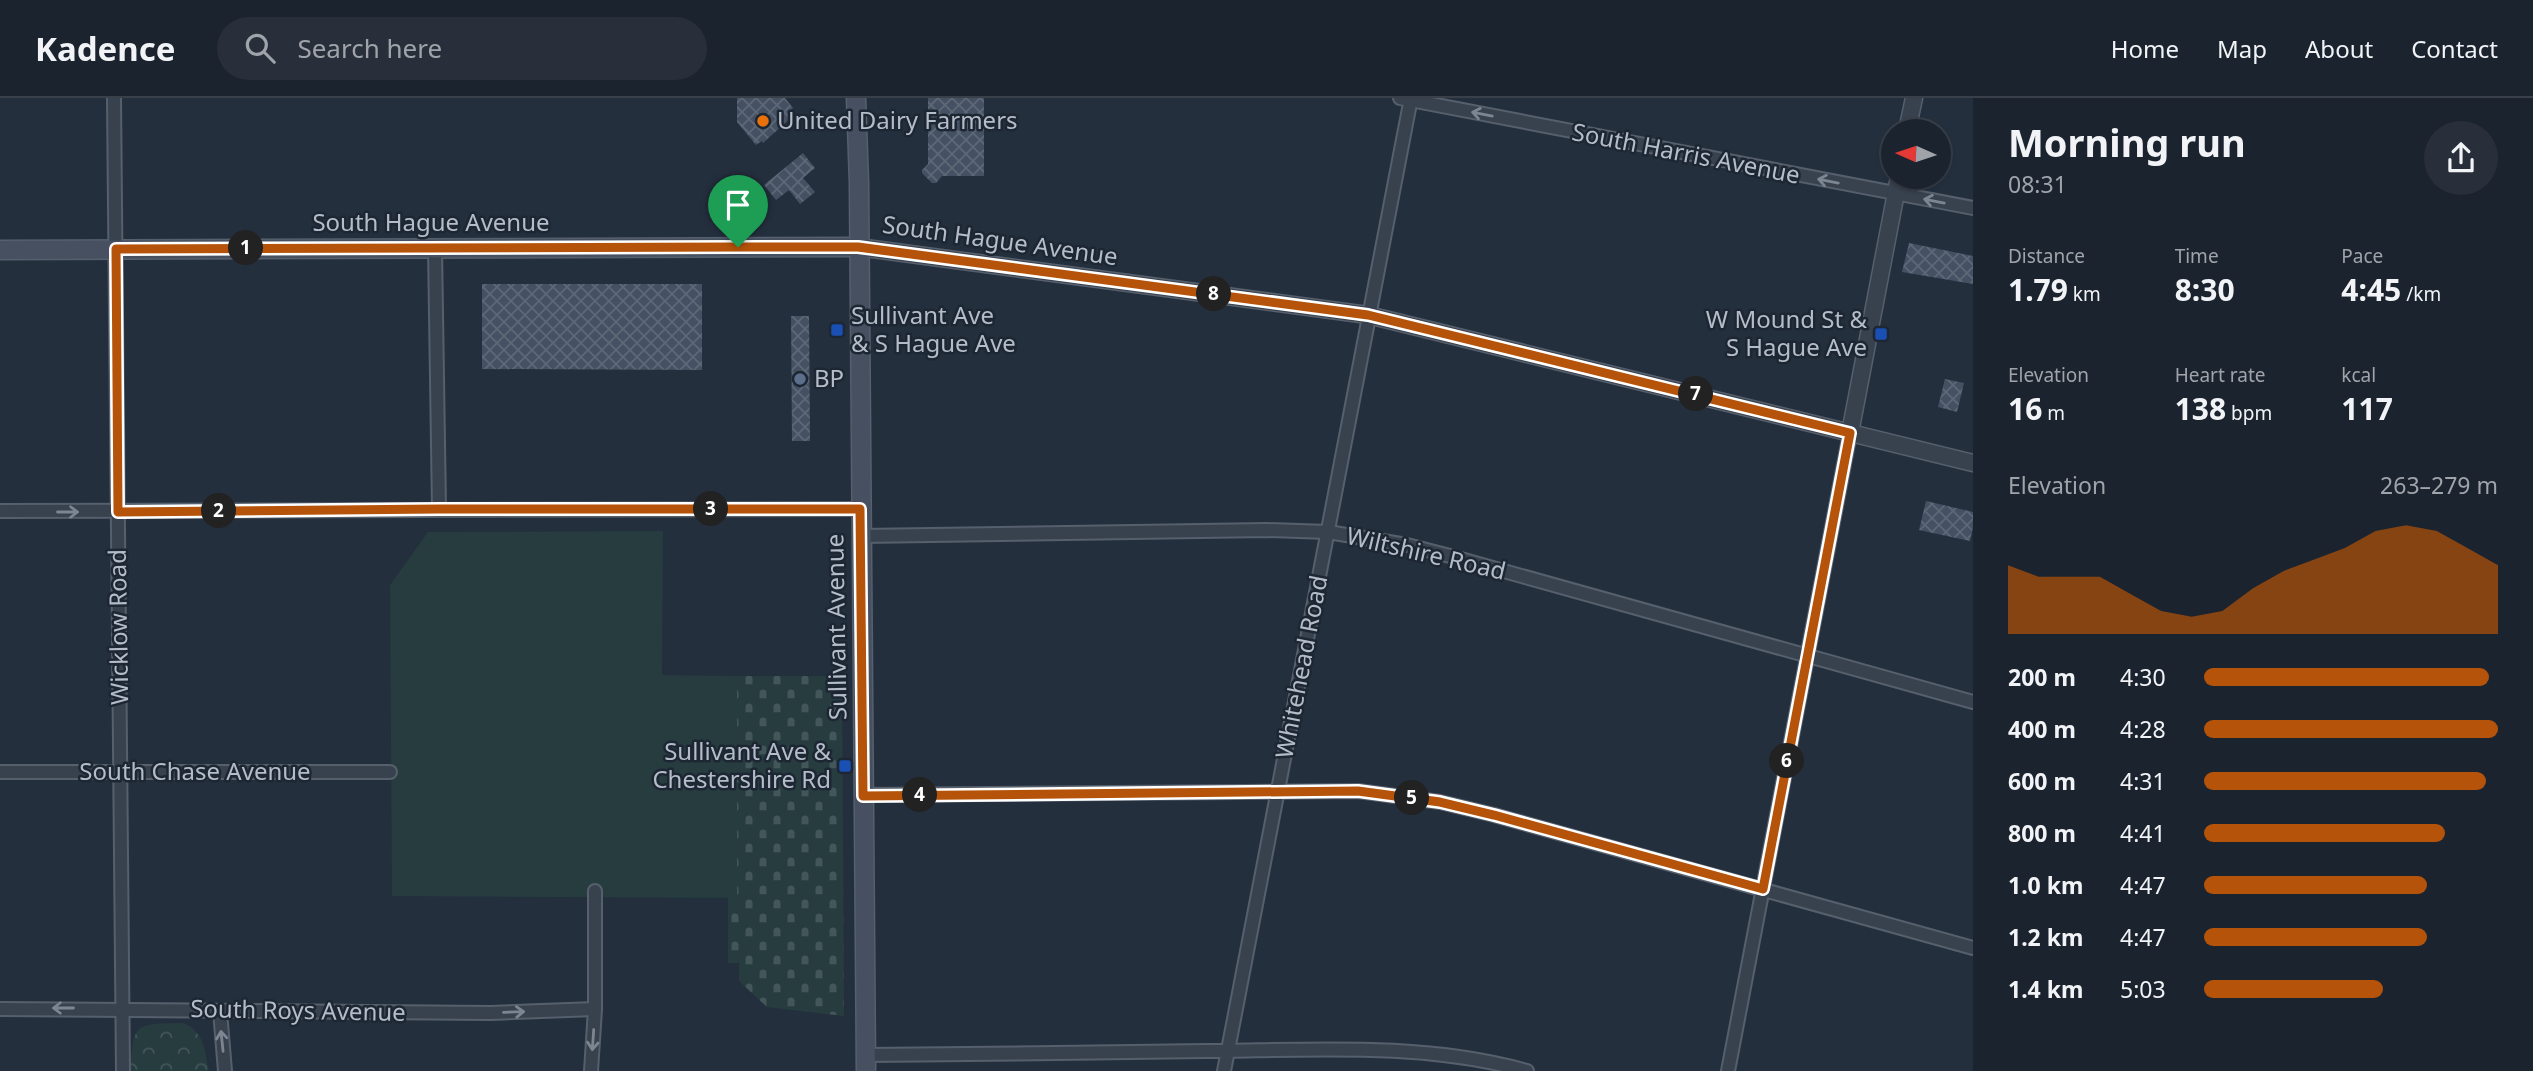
<!DOCTYPE html>
<html lang="en">
<head>
<meta charset="utf-8">
<style>
	:root { --surface:#1b232e; --page:#282f3a; --text:#f1f3f6; --muted:#a0a4aa; --line:#39404a; --accent:#b45309 }
	body { margin:0; font-family:"Noto Sans",sans-serif; background:var(--page); color:var(--text); height:100vh; display:flex; flex-direction:column; font-size:26px; white-space:nowrap }
	* { box-sizing:border-box; margin:0 }
	p { font-size:23px; color:var(--muted) }
	.icon { flex:none; width:38px; height:38px; fill:none; stroke:currentColor; stroke-width:2; stroke-linecap:round; stroke-linejoin:round }
	.map { position:relative; flex:1; overflow:hidden }
	.panel { display:flex; flex-direction:column; background:var(--surface); width:560px }
	.panel>* { flex:none }
	.needle { width:46px; rotate:273deg }
	.tools { position:absolute; left:1881px; top:21px; display:grid; gap:14px }
	.tools a { display:grid; place-items:center; width:70px; height:70px; border-radius:50%; background:var(--surface); box-shadow:0 2px 5px #0004,0 0 0 2px var(--line); font-size:35px }
	.pin { position:absolute; display:grid; place-items:center; width:60px; height:60px; color:#fff; margin:-72px -30px; border-radius:50% 50% 50% 0; rotate:-45deg; box-shadow:0 0 7px #0007 }
	.pin .icon { rotate:45deg }
	.km { position:absolute; width:35px; height:35px; margin:-18px; border-radius:50%; background:#222; color:#fff; font-size:19px; line-height:35px; text-align:center }
	.round { display:grid; place-items:center; flex:none; width:74px; height:74px; border-radius:37px; background:var(--page) }
	.summary { display:flex; align-items:center; justify-content:space-between; height:119px; padding:0 35px }
	h1 { font-size:38px; font-weight:700; line-height:52px }
	.stats { display:grid; grid-template-columns:repeat(3,1fr); gap:10px; height:119px; padding:7px 35px }
	.stats div { display:grid; align-content:center }
	.stats b { font-size:30px; font-weight:700 }
	.stats small { font-size:19px; font-weight:400 }
	.stats p { font-size:19px }
	.chart { height:196px; padding:14px 35px }
	.chart p { display:flex; justify-content:space-between }
	.chart svg { width:100%; height:126px; margin-top:7px; fill:var(--accent); opacity:.7 }
	ul { padding:0 35px; list-style:none; font-size:23px }
	li { display:grid; grid-template-columns:112px 84px 1fr; align-items:center; height:52px }
	li i { height:18px; border-radius:9px; background:var(--accent) }
	header { display:flex; align-items:center; gap:42px; box-sizing:border-box; height:98px; padding:0 35px; background:var(--surface); border-bottom:2px solid var(--line) }
	header strong { font-size:33px }
	nav { display:flex; gap:38px; margin-inline-start:auto; font-size:24px }
	.search { width:490px; height:63px; background:var(--page); display:flex; align-items:center; gap:18px; box-sizing:border-box; padding:0 24px; border-radius:38px; color:var(--muted); font-size:26px }
	main { display:flex; flex:1; min-height:0 }
	.map>svg:first-child { display:block }
	.cemetery { fill:url(#cemetery-stones) }
	.park { fill:url(#park-crowns) }
	.garden { fill:#263c3f }
	.building { fill:url(#building-cross-hatch) }
	.lines { fill:none; stroke-linecap:round; stroke-linejoin:round }
	.minor-casing { stroke:#565f6c; stroke-width:16 }
	.tertiary-casing { stroke:#565f6c; stroke-width:19 }
	.secondary-casing { stroke:#565f6c; stroke-width:21 }
	.minor { stroke:#38414e; stroke-width:12 }
	.tertiary { stroke:#38414e; stroke-width:16 }
	.secondary { stroke:#465061; stroke-width:18 }
	.oneway { stroke:#7c8592 }
	.route-casing { stroke:#fff; stroke-width:14 }
	.route { stroke:#b45309; stroke-width:9 }
	.food-dot { fill:#e8710a; stroke:#1d2633; stroke-width:2.5 }
	.transit-dot { fill:#1a4fb4; stroke:#1d2633; stroke-width:2.5 }
	.service-dot { fill:#5c6f8a; stroke:#1d2633; stroke-width:2.5 }
	.labels { text-anchor:middle; stroke-width:5; stroke-linejoin:round; paint-order:stroke }
	.poi-label { font-size:24px; fill:#b4bcc9; stroke:#1d2633; text-anchor:start }
	.street-label { font-size:24px; fill:#b4bcc9; stroke:#1d2633 }
</style>
</head>
<body>
<header>
<strong>Kadence</strong>
<div class="search"><svg class="icon" aria-label="search" viewBox="0 0 24 24"><circle cx="10" cy="10" r="6"/><path d="M15 15l6 6"/></svg>Search here</div>
<nav><a>Home</a><a>Map</a><a>About</a><a>Contact</a></nav>
</header>
<main>
<div class="map">
<svg width="1973" height="973" viewBox="0 0 1973 973">
	<defs>
		<pattern id="cemetery-stones" width="16" height="16" patternUnits="userSpaceOnUse" patternTransform="scale(1.75)"><rect width="16" height="16" fill="#263c3f"/><path d="M2 7V4a2 2 0 0 1 4 0v3zM10 15v-3a2 2 0 0 1 4 0v3z" fill="#435659"/></pattern>
		<pattern id="park-crowns" width="20" height="18" patternUnits="userSpaceOnUse" patternTransform="scale(1.75)"><rect width="20" height="18" fill="#263c3f"/><path d="M2 6a3 3 0 1 1 6 0M12 15a3 3 0 1 1 6 0" fill="none" stroke="#435659"/></pattern>
		<pattern id="building-cross-hatch" width="8" height="8" patternUnits="userSpaceOnUse" patternTransform="scale(1.75)"><rect width="8" height="8" fill="#455162"/><path d="M0 0l8 8M0 8l8-8" fill="none" stroke="#5d6877"/></pattern>
	</defs>
	<rect width="100%" height="100%" fill="#242f3e"/>
	<polygon class="cemetery" points="737,578 842,578 844,918 767,909 739,883 739,865 728,865 728,800 737,800"/>
	<path class="park" d="M183 925C204 933 205 953 209 973H131C132 924 136 926 183 925Z"/>
	<polygon class="garden" points="663,433 662,577 737,578 737,800 392,798 390,487 428,434"/>
	<g class="building">
		<polygon points="737,0 785,0 793,10 791,12 794,17 763,45 762,43 756,47 737,24"/>
		<polygon points="928,0 984,0 984,78 942,78 936,85 932,85 922,75 922,72 928,66"/>
		<polygon points="803,55 815,70 803,80 815,94 800,106 789,92 776,102 764,87"/>
		<polygon points="1909,145 1973,158 1973,186 1902,174"/>
		<polygon points="482,186 702,186 702,272 482,271"/>
		<polygon points="791,218 809,218 810,343 792,343"/>
		<polygon points="1945,281 1964,285 1957,314 1938,309"/>
		<polygon points="1926,403 1973,414 1973,429 1970,443 1919,432"/>
	</g>
	<g class="lines">
		<defs>
			<g id="minor">
				<polyline points="114,0 123,973"/>
				<polyline points="1400,0 1973,110"/>
				<polyline points="435,150 439,411"/>
				<polyline points="0,413 860,411"/>
				<polyline points="861,438 1267,432 1328,434 1407,447 1450,458 1973,604"/>
				<polyline points="0,674 390,674"/>
				<polyline points="863,697 1358,693 1440,704 1494,717 1973,850"/>
				<polyline points="0,911 491,915 595,911"/>
				<polyline points="220,913 225,973"/>
				<path d="M866 957C979 956 1093 955 1206 953 1312 952 1424 944 1527 973"/>
				<polyline points="591,973 595,911 595,793"/>
				<polyline points="1224,973 1411,0"/>
				<polyline points="1728,973 1850,335"/>
			</g>
			<g id="tertiary">
				<polyline points="1907,33 1914,0"/>
				<polyline points="858,149 1368,217 1973,365"/>
				<polyline points="1850,335 1899,79"/>
			</g>
			<g id="secondary">
				<polyline points="856,0 859,85 866,973"/>
				<polyline points="0,152 858,149"/>
			</g>
		</defs>
		<use href="#minor" class="minor-casing"/>
		<use href="#tertiary" class="tertiary-casing"/>
		<use href="#secondary" class="secondary-casing"/>
		<use href="#minor" class="minor"/>
		<use href="#tertiary" class="tertiary"/>
		<use href="#secondary" class="secondary"/>
	</g>
	<defs><path id="oneway-shaft" d="M-6 0H5M1.5-3L5.5 0L1.5 3" fill="none" stroke-width="1.6" stroke-linecap="round" stroke-linejoin="round" transform="scale(1.75)"/></defs>
	<g class="oneway">
		<use href="#oneway-shaft" transform="translate(1482 16) rotate(-169)"/>
		<use href="#oneway-shaft" transform="translate(1828 83) rotate(-169)"/>
		<use href="#oneway-shaft" transform="translate(1934 103) rotate(-169)"/>
		<use href="#oneway-shaft" transform="translate(68 414)"/>
		<use href="#oneway-shaft" transform="translate(63 910) rotate(180)"/>
		<use href="#oneway-shaft" transform="translate(514 914) rotate(-2)"/>
		<use href="#oneway-shaft" transform="translate(593 942) rotate(94)"/>
		<use href="#oneway-shaft" transform="translate(222 943) rotate(-96)"/>
	</g>
	<g class="lines">
		<defs>
			<polygon id="route" points="738,149 858,149 1368,217 1850,335 1763,791 1494,717 1440,704 1358,693 863,698 860,411 439,411 118,414 116,151"/>
		</defs>
		<use href="#route" class="route-casing"/>
		<use href="#route" class="route"/>
	</g>
	<circle class="food-dot" cx="763" cy="23" r="7"/>
	<g class="transit-dot">
		<rect x="830" y="225" width="14" height="14" rx="3.5"/>
		<rect x="1874" y="229" width="14" height="14" rx="3.5"/>
		<rect x="838" y="661" width="14" height="14" rx="3.5"/>
	</g>
	<circle class="service-dot" cx="800" cy="281" r="7"/>
	<g class="labels">
		<g class="poi-label">
			<text x="777" y="31">United Dairy Farmers</text>
			<text x="851" y="226">Sullivant Ave<tspan x="851" dy="28">&amp; S Hague Ave</tspan></text>
			<text x="1867" y="230" text-anchor="end">W Mound St &amp;<tspan x="1867" dy="28">S Hague Ave</tspan></text>
			<text x="814" y="289">BP</text>
			<text x="831" y="662" text-anchor="end">Sullivant Ave &amp;<tspan x="831" dy="28">Chestershire Rd</tspan></text>
		</g>
		<g class="street-label">
			<text transform="translate(1686 56) rotate(11)" y="8">South Harris Avenue</text>
			<text x="431" y="133">South Hague Avenue</text>
			<text transform="translate(1000 143) rotate(8)" y="8">South Hague Avenue</text>
			<text transform="translate(1426 456) rotate(13)" y="8">Wiltshire Road</text>
			<text transform="translate(119 529) rotate(-91)" y="8">Wicklow Road</text>
			<text transform="translate(837 529) rotate(-91)" y="8">Sullivant Avenue</text>
			<text transform="translate(1302 569) rotate(-79)" y="8">Whitehead Road</text>
			<text x="195" y="682">South Chase Avenue</text>
			<text transform="translate(298 913) rotate(1)" y="8">South Roys Avenue</text>
		</g>
	</g>
</svg>
<div class="tools">
<a><svg class="needle" viewBox="-14 -14 28 28"><path d="M0-13l5 13h-10z" fill="#e53935"/><path d="M0 13l5-13h-10z" fill="#a0a4aa"/></svg></a>
</div>
<div class="pin" style="left:738px;top:149px;background:#1e9e55"><svg class="icon" aria-label="arrive" viewBox="0 0 24 24"><path d="M6 21V4h12l-3 4 3 4H6"/></svg></div>
<b class="km" style="left:246px;top:150px">1</b>
<b class="km" style="left:219px;top:413px">2</b>
<b class="km" style="left:711px;top:411px">3</b>
<b class="km" style="left:920px;top:697px">4</b>
<b class="km" style="left:1412px;top:700px">5</b>
<b class="km" style="left:1787px;top:663px">6</b>
<b class="km" style="left:1696px;top:296px">7</b>
<b class="km" style="left:1214px;top:196px">8</b>
</div>
<section class="panel">
<div class="summary"><div><h1>Morning run</h1><p>08:31</p></div><a class="round"><svg class="icon" aria-label="share" viewBox="0 0 24 24"><path d="M12 15V3M7 8l5-5 5 5M5 13v7h14v-7"/></svg></a></div>
<div class="stats">
<div><p>Distance</p><b>1.79<small> km</small></b></div>
<div><p>Time</p><b>8:30</b></div>
<div><p>Pace</p><b>4:45<small> /km</small></b></div>
</div>
<div class="stats">
<div><p>Elevation</p><b>16<small> m</small></b></div>
<div><p>Heart rate</p><b>138<small> bpm</small></b></div>
<div><p>kcal</p><b>117</b></div>
</div>
<div class="chart"><p><span>Elevation</span>263–279 m</p>
<svg viewBox="0 0 160 44" preserveAspectRatio="none"><path d="M0 44V20L10 24L20 24L30 24L40 30L50 36L60 38L70 36L80 28L90 22L100 18L110 14L120 8L130 6L140 8L150 14L160 20V44z"/></svg>
</div>
<ul>
<li><b>200 m</b>4:30<i style="width:97%"></i></li>
<li><b>400 m</b>4:28<i style="width:100%"></i></li>
<li><b>600 m</b>4:31<i style="width:96%"></i></li>
<li><b>800 m</b>4:41<i style="width:82%"></i></li>
<li><b>1.0 km</b>4:47<i style="width:76%"></i></li>
<li><b>1.2 km</b>4:47<i style="width:76%"></i></li>
<li><b>1.4 km</b>5:03<i style="width:61%"></i></li>
</ul>
</section>
</main>
</body>
</html>
